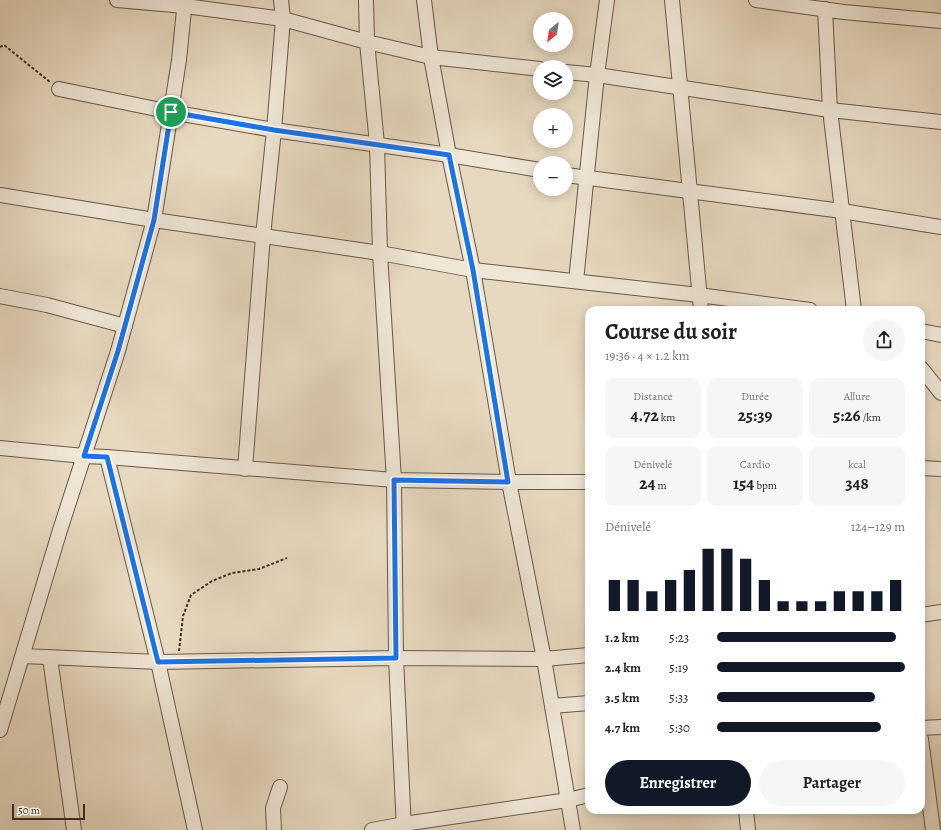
<!DOCTYPE html>
<html lang="fr">
<head>
<meta charset="utf-8">
<style>
	:root { --surface:#fff; --page:#f6f6f6; --text:#202124; --muted:#757577; --accent:#111827 }
	body { margin:0; font-family:Alegreya,serif; background:var(--page); color:var(--text); height:100vh; display:flex; flex-direction:column; font-size:15px; white-space:nowrap }
	* { box-sizing:border-box; margin:0 }
	p { font-size:13px; color:var(--muted) }
	.icon { flex:none; width:22px; height:22px; fill:none; stroke:currentColor; stroke-width:2; stroke-linecap:round; stroke-linejoin:round }
	.map { position:relative; flex:1; overflow:hidden }
	.side { position:absolute; left:585px; top:306px; width:340px; height:508px; display:flex; flex-direction:column; background:var(--surface); border-radius:12px; box-shadow:0 2px 10px #0003 }
	.side>* { flex:none }
	.needle { width:26px; rotate:209deg }
	.fabs { position:absolute; left:533px; top:12px; display:grid; gap:8px }
	.fabs a { display:grid; place-items:center; width:40px; height:40px; border-radius:50%; background:var(--surface); box-shadow:0 2px 10px #0003; font-size:20px }
	.scale { position:absolute; left:12px; bottom:10px; width:73px; box-sizing:border-box; padding-left:4px; border:2px solid #3d2d23; border-top:0; font-size:11px; line-height:14px; white-space:nowrap; color:#3d2d23; -webkit-text-stroke:3px #efe6d6; paint-order:stroke }
	.pin { position:absolute; display:grid; place-items:center; width:34px; height:34px; color:#fff; margin:-17px; border:2px solid #fff; border-radius:50%; box-shadow:0 1px 4px #0007 }
	.round { display:grid; place-items:center; flex:none; width:42px; height:42px; border-radius:21px; background:var(--page) }
	.overview { display:flex; align-items:center; justify-content:space-between; height:68px; padding:0 20px }
	h1 { font-size:22px; font-weight:600; line-height:30px }
	.stats { display:grid; grid-template-columns:repeat(3,1fr); gap:6px; height:68px; padding:4px 20px }
	.stats div { display:grid; align-content:center; border-radius:10px; background:var(--page); text-align:center }
	.stats b { font-size:17px; font-weight:600 }
	.stats small { font-size:11px; font-weight:400 }
	.stats p { font-size:11px }
	.chart { height:112px; padding:8px 20px }
	.chart p { display:flex; justify-content:space-between }
	.chart svg { width:100%; height:72px; margin-top:4px; stroke:var(--accent); stroke-width:6 }
	.cta { display:flex; gap:8px; margin-top:auto; padding:8px 20px }
	.cta a { flex:1; height:46px; border-radius:24px; background:var(--accent); color:#fff; font-size:16px; font-weight:600; line-height:46px; text-align:center }
	.cta a+a { background:var(--page); color:var(--text) }
	ul { padding:0 20px; list-style:none; font-size:13px }
	li { display:grid; grid-template-columns:64px 48px 1fr; align-items:center; height:30px }
	li i { height:10px; border-radius:5px; background:var(--accent) }
	.map>svg:first-child { display:block }
	.lines { fill:none; stroke-linecap:round; stroke-linejoin:round }
	.minor-casing { stroke:#68584a; stroke-width:16 }
	.path { stroke:#3d2d23; stroke-width:2; stroke-dasharray:3 2; stroke-linecap:butt }
	.minor { stroke:#efe6d6; stroke-width:14 }
	.route-casing { stroke:#fff; stroke-width:8 }
	.route { stroke:#1a73e8; stroke-width:5 }
</style>
</head>
<body>
<div class="map">
<svg width="941" height="830" viewBox="0 0 941 830">
	<rect width="100%" height="100%" fill="#e7d9c0"/>
	<filter id="stains"><feTurbulence type="fractalNoise" baseFrequency=".005" numOctaves="4"/><feColorMatrix values="0 0 0 0 .2 0 0 0 0 .09 0 0 0 0 .02 0 0 0 .5 -.17"/></filter>
	<radialGradient id="worn" r=".72"><stop offset=".6" stop-color="#630" stop-opacity="0"/><stop offset="1" stop-color="#630" stop-opacity=".3"/></radialGradient>
	<g class="lines">
		<defs>
			<g id="minor">
				<polyline points="117,0 185,6 283,19 367,42 431,57 540,69"/>
				<polyline points="366,0 367,42 377,144 380,253 394,480 396,658 404,830"/>
				<polyline points="424,0 431,57 449,155 473,270 509,482 544,659 573,830"/>
				<polyline points="672,0 701,310"/>
				<polyline points="756,0 844,12 941,21"/>
				<polyline points="825,9 830,110 854,310"/>
				<polyline points="566,72 597,75 830,110 941,122"/>
				<polyline points="59,89 171,112 274,130 449,155 540,170"/>
				<polyline points="566,175 842,211 941,227"/>
				<polyline points="0,195 154,220 380,253 473,270 699,295 810,310"/>
				<polyline points="576,281 597,75 607,0"/>
				<polyline points="0,296 47,305 125,326"/>
				<polyline points="921,331 941,335"/>
				<polyline points="921,368 941,393"/>
				<polyline points="0,448 84,456 107,457 394,480 509,482 589,482"/>
				<polyline points="107,457 158,662 195,830"/>
				<polyline points="921,468 941,469"/>
				<polyline points="245,469 263,236 274,130 283,19 281,0"/>
				<polyline points="921,615 941,612"/>
				<polyline points="23,656 158,662 396,658 544,659 589,655"/>
				<polyline points="50,658 74,830"/>
				<polyline points="552,706 589,703"/>
				<polyline points="921,728 941,727"/>
				<polyline points="0,730 60,530 118,351 154,220 179,60 185,0"/>
				<polyline points="921,739 933,830"/>
				<polyline points="746,810 748,830"/>
				<polyline points="274,830 273,808 280,787"/>
				<polyline points="372,830 404,824 568,800 589,795"/>
			</g>
		</defs>
		<use href="#minor" class="minor-casing"/>
		<g class="path">
			<polyline points="0,47 4,45 50,82"/>
			<polyline points="179,651 183,616 191,595 212,581 232,573 259,569 287,558"/>
		</g>
		<use href="#minor" class="minor"/>
	</g>
	<g class="lines">
		<defs>
			<polygon id="route" points="171,112 274,130 449,155 473,270 508,482 394,480 396,658 158,662 107,457 84,456 118,351 154,220"/>
		</defs>
		<use href="#route" class="route-casing"/>
		<use href="#route" class="route"/>
	</g>
	<rect width="100%" height="100%" filter="url(#stains)"/>
	<rect width="100%" height="100%" fill="url(#worn)"/>
</svg>
<div class="fabs">
<a><svg class="needle" viewBox="-14 -14 28 28"><path d="M0-13l5 13h-10z" fill="#e53935"/><path d="M0 13l5-13h-10z" fill="#757577"/></svg></a>
<a><svg class="icon" aria-label="layers" viewBox="0 0 24 24"><path d="M12 4l9 5-9 5-9-5zM3 14l9 5 9-5"/></svg></a>
<a>+</a>
<a>−</a>
</div>
<div class="scale">50 m</div>
<div class="pin" style="left:171px;top:112px;background:#1e9e55"><svg class="icon" aria-label="arrive" viewBox="0 0 24 24"><path d="M6 21V4h12l-3 4 3 4H6"/></svg></div>
<section class="side">
<div class="overview"><div><h1>Course du soir</h1><p>19:36 · 4 × 1.2 km</p></div><a class="round"><svg class="icon" aria-label="share" viewBox="0 0 24 24"><path d="M12 15V3M7 8l5-5 5 5M5 13v7h14v-7"/></svg></a></div>
<div class="stats">
<div><p>Distance</p><b>4.72<small> km</small></b></div>
<div><p>Durée</p><b>25:39</b></div>
<div><p>Allure</p><b>5:26<small> /km</small></b></div>
</div>
<div class="stats">
<div><p>Dénivelé</p><b>24<small> m</small></b></div>
<div><p>Cardio</p><b>154<small> bpm</small></b></div>
<div><p>kcal</p><b>348</b></div>
</div>
<div class="chart"><p><span>Dénivelé</span>124–129 m</p>
<svg viewBox="0 0 160 44" preserveAspectRatio="none"><path d="M5 44V25M15 44V25M25 44V32M35 44V25M45 44V19M55 44V6M65 44V6M75 44V12M85 44V25M95 44V38M105 44V38M115 44V38M125 44V32M135 44V32M145 44V32M155 44V25"/></svg>
</div>
<ul>
<li><b>1.2 km</b>5:23<i style="width:95%"></i></li>
<li><b>2.4 km</b>5:19<i style="width:100%"></i></li>
<li><b>3.5 km</b>5:33<i style="width:84%"></i></li>
<li><b>4.7 km</b>5:30<i style="width:87%"></i></li>
</ul>
<div class="cta"><a>Enregistrer</a><a>Partager</a></div>
</section>
</div>
</body>
</html>
